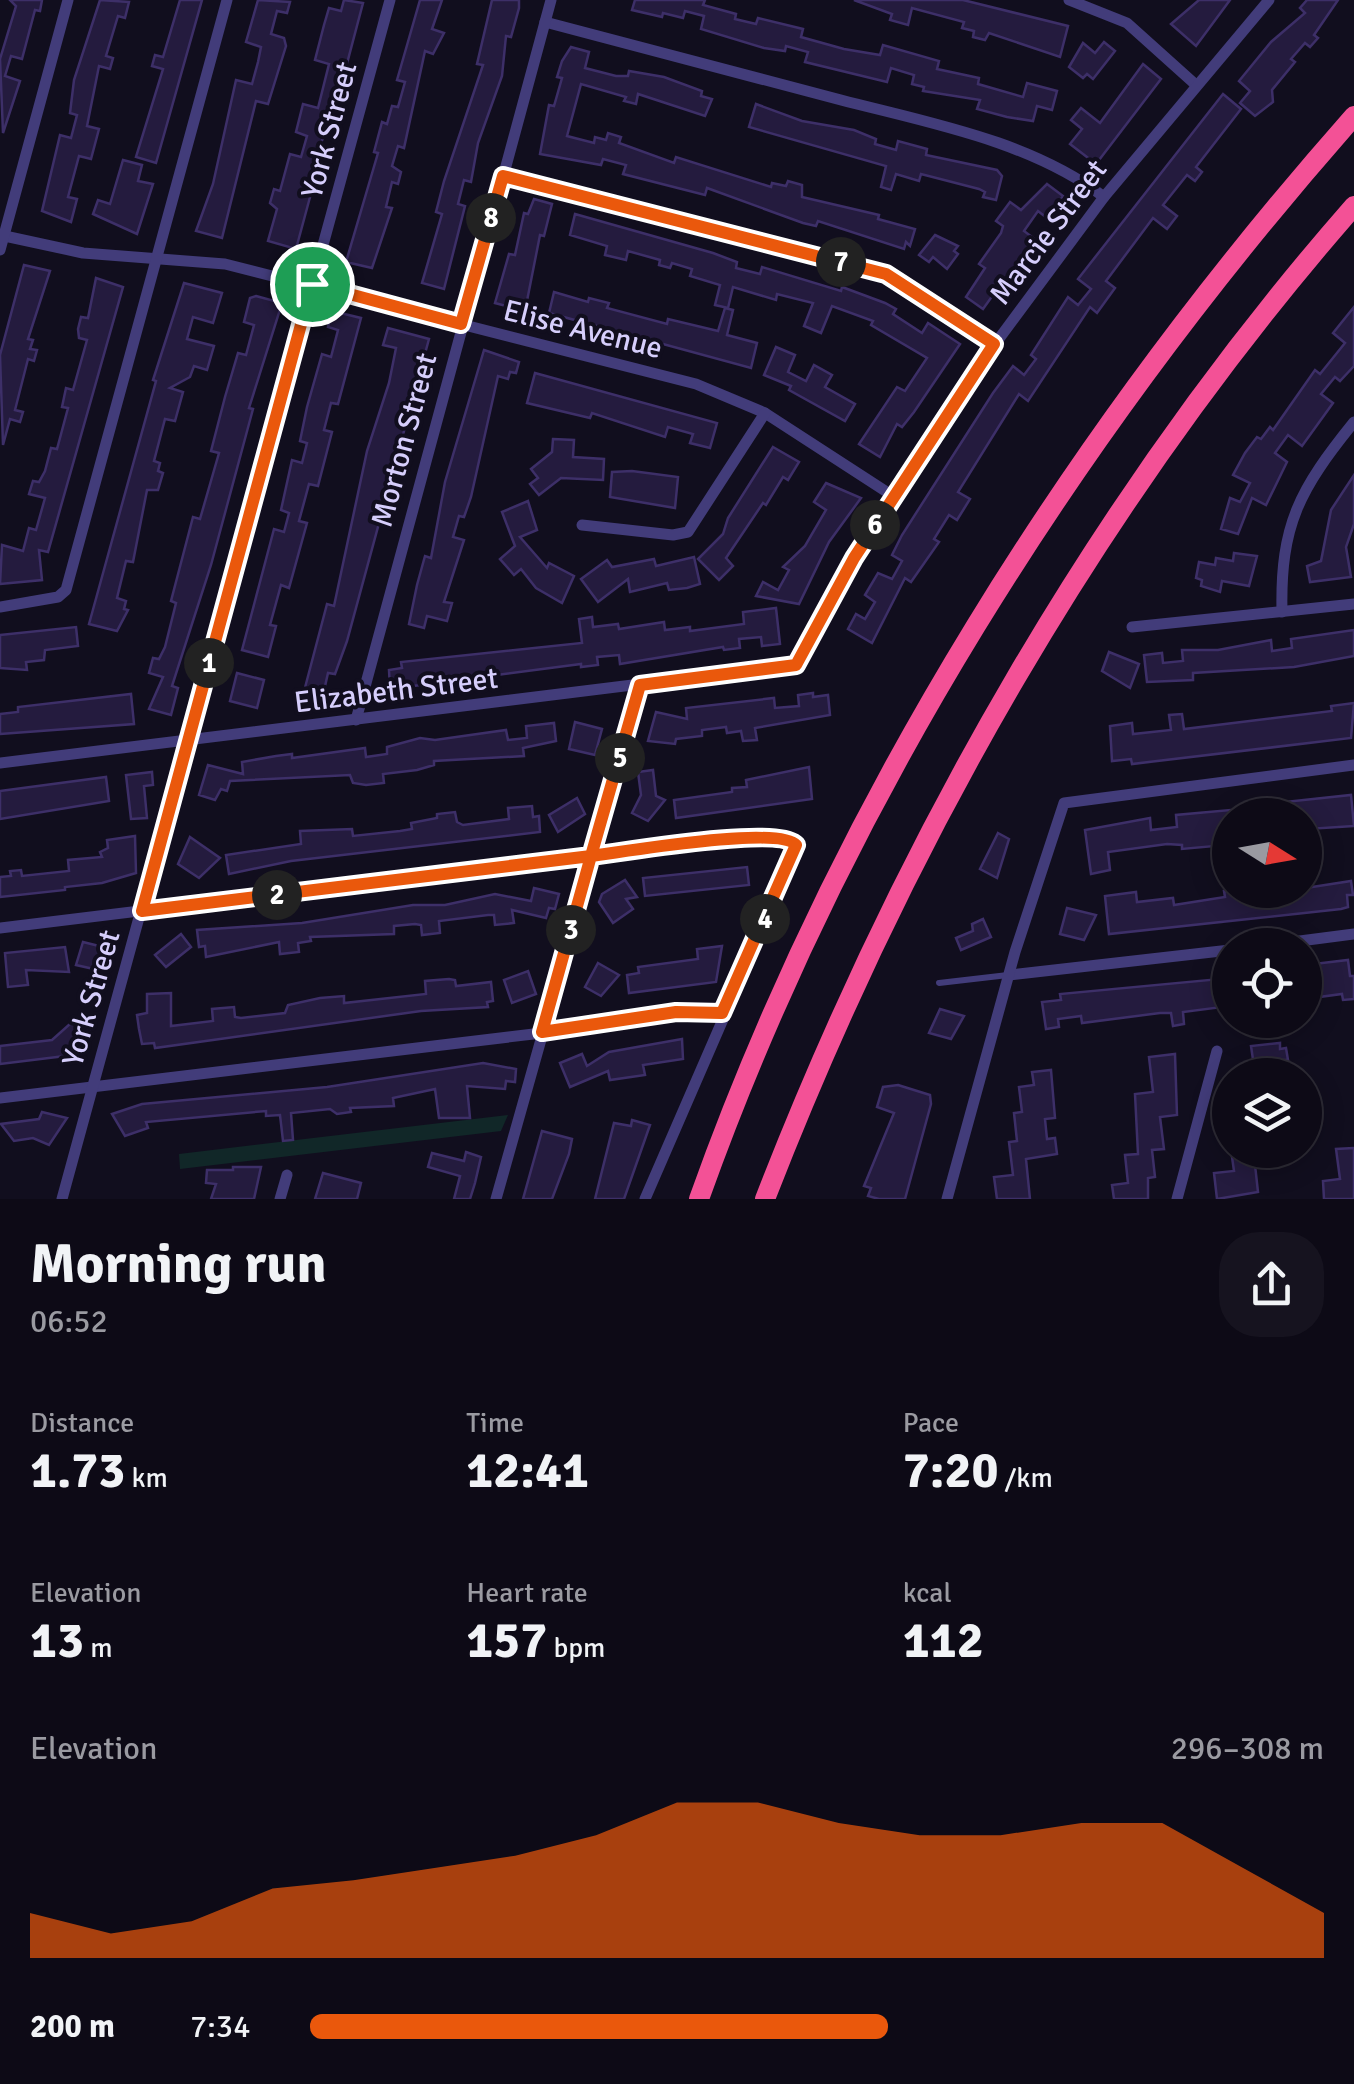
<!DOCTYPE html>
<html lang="en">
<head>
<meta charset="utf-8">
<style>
	:root { --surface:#0d0a16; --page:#16131f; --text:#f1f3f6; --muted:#9a9aa1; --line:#2d2b35; --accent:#ea580c }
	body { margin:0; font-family:Signika,sans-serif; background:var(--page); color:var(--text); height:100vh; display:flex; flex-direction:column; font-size:38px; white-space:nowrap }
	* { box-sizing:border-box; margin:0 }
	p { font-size:32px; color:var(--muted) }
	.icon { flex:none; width:55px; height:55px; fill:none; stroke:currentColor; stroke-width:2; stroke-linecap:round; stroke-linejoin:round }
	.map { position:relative; height:1199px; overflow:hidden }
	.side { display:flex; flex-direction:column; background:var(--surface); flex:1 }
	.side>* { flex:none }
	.needle { width:65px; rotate:101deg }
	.controls { position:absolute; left:1212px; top:798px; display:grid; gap:20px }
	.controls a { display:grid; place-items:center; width:110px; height:110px; border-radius:50%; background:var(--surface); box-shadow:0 5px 25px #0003,0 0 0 2px var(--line); font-size:50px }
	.pin { position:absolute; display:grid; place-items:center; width:85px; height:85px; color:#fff; margin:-42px; border:5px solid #fff; border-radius:50%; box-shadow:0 2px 10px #0007 }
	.km { position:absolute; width:50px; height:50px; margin:-25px; border-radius:50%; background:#222; color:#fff; font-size:28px; line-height:50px; text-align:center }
	.round { display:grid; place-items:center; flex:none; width:105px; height:105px; border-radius:40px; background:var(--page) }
	.head { display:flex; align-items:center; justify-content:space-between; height:170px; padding:0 30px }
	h1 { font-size:55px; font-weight:800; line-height:75px }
	.figures { display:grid; grid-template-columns:repeat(3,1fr); gap:15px; height:170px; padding:10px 30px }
	.figures div { display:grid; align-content:center }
	.figures b { font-size:50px; font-weight:800 }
	.figures small { font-size:28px; font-weight:400 }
	.figures p { font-size:28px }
	.chart { height:280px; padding:20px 30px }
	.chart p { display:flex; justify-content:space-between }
	.chart svg { width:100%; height:180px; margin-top:10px; fill:var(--accent); opacity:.7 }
	ul { padding:0 30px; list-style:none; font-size:32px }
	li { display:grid; grid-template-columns:160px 120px 1fr; align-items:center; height:75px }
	li i { height:25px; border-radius:12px; background:var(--accent) }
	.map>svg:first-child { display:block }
	.green { fill:#112728 }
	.building { fill:#241b3e; stroke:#3d2f68; stroke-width:2.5 }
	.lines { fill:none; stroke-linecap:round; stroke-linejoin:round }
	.service { stroke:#423c7a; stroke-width:6 }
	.minor { stroke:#423c7a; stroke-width:11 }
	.motorway { stroke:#f35196; stroke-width:20 }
	.route-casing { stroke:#fff; stroke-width:20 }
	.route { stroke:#ea580c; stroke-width:12 }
	.labels { text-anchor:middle; stroke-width:8; stroke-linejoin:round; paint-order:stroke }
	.street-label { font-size:30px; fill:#d6cefc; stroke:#110e1e }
</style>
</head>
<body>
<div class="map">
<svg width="1354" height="1199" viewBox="0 0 1354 1199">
	<rect width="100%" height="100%" fill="#110e1e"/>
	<polygon class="green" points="508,1115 501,1131 180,1169 179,1154"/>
	<g class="building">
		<polygon points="10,0 42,0 40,11 35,10 22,59 11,56 5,76 20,81 3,133 0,59 16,6"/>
		<polygon points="100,0 129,2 125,18 118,16 106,56 113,58 110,69 99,66 87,126 99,129 91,159 79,156 68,197 77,199 71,222 42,211 60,135 71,138 77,115 70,113 74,80"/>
		<polygon points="180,0 202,0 156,163 136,157 163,69 152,66 155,55 163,57"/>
		<polygon points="258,0 290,2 287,13 277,11 271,34 284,38 286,46 268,104 256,101 222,238 196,231 213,184 236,80 252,84 258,62 261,47 246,42"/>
		<polygon points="344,0 363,3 336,105 319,148 323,149 296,249 268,241 277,209 270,203 274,189 280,191 290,154 301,157 307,136 296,132 303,104 318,108 329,64 315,60 324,25 329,8 341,11"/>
		<polygon points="420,0 442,0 432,29 444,33 433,54 425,51 404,148 398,146 392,166 401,172 398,184 392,182 386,207 392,208 372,268 346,262 378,153 374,152 382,122 387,124 392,106 398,107 405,82 397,80"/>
		<polygon points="492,0 519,0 519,8 511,37 506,36 502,76 478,143 471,182 464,180 458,204 465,206 444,289 422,283 442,214 436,212 444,181 483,65 477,64"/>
		<polygon points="635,0 705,0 703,5 736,14 735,19 756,24 758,18 803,29 801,37 844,49 880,55 883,45 939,61 937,69 979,78 978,84 1023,97 1027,83 1057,91 1052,110 1037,106 1033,121 1007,117 977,109 980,100 923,91 924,87 912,84 914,75 891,68 887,82 805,62 808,52 786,46 785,51 764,48 701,29 704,16 685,11 683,18 663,13 662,17 632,10"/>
		<polygon points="854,0 963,0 1068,26 1060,57 989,33 985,40 973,37 974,31 962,28 964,22 912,8 908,25 890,20 892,14"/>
		<polygon points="1199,0 1230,0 1196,46 1171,24"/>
		<polygon points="1307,0 1338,0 1314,35 1318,38 1310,47 1305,43 1291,59 1295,62 1272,90 1273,102 1255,116 1240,103 1250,91 1239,81 1271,42 1305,13 1300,8"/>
		<polygon points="1104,42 1115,51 1093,79 1087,74 1083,78 1069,67 1083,43 1095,53"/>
		<polygon points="571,47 589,52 585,68 616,76 628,76 629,71 664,77 702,91 701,96 712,99 705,116 638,94 636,104 624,101 626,97 581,84 567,136 594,143 595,137 606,140 608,133 621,137 619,143 674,163 676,157 771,187 772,183 786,186 788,181 802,185 802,197 879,215 878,219 915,229 910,246 906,242 904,249 818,221 816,226 803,223 707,188 705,195 623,174 626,165 603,159 601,165 540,154 549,105 554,106 562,78 557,77 562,61"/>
		<polygon points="1143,64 1161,79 1096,164 1070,144 1082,129 1071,120 1081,108 1100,123"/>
		<polygon points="1223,94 1241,109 1196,167 1202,172 1195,181 1187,175 1163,205 1177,216 1167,229 1153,218 1106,281 1115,288 1097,313 1090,307 1028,401 1019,394 958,492 970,499 957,520 949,515 934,539 939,542 911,582 905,578 872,643 848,629 856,614 865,619 875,602 865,595 878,573 892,579 902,561 892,555 902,535 993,393 1013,366 1024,375 1036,359 1031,355 1068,297 1078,305 1091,289 1078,279"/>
		<polygon points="756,104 802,121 854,130 876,139 875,144 896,150 898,141 927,149 926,155 997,170 1002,176 996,200 983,197 985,192 979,189 921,174 919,181 896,174 891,190 881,187 886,166 749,127"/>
		<polygon points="123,160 142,165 138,181 153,184 137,234 93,214 98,200 110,204"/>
		<polygon points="1047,184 1063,196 1057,205 1062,209 1052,222 1038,211 1024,231 1036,240 1007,284 1003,281 983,309 966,297 985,268 979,264 1001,233 1003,226 996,221 1010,202 1021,210"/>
		<polygon points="534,199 552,204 544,236 540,235 525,311 495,303 509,254 515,255 524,213 528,214"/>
		<polygon points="575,214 713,253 737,262 736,268 760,274 762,267 841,291 842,287 885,303 896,309 893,314 922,333 928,323 960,344 914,412 902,427 897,424 880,457 859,444 897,387 905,391 927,358 871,325 873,321 832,306 821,333 804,326 813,303 777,294 776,300 733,287 728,308 715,305 720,285 690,276 692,269 672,263 670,268 659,265 660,260 628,251 626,260 605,255 607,246 570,235"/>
		<polygon points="935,235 958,246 954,251 958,254 947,269 933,257 929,262 919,255"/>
		<polygon points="24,265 50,271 28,339 33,340 30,349 37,350 34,361 28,359 15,410 23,412 20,422 10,419 3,445 0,355"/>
		<polygon points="96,278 123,287 48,552 39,550 42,580 0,584 2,545 23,551 29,528 36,530 45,498 29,494 33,481 39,482 45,471 51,448 57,449 68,408 62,407 66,388 73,390 87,340 79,338 78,329 81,317 88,318"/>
		<polygon points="184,283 222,293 213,323 193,317 187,339 214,346 207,370 194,366 190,377 170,388 183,392 175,421 165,419 154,461 160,463 158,471 163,473 158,490 147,490 133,562 126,561 117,598 126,601 124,609 128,610 117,631 89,624 156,381 153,380"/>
		<polygon points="554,292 588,302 589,298 609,303 607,308 667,324 668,319 718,331 725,308 733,310 727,335 757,343 751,368 549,313"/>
		<polygon points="256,296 282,303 249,408 253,409 211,565 172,686 178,688 171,715 149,709 163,677 149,673 153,658 159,659 165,647 176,603 171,601 193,517 200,519 219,453 211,451 225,397 238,353 246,355 254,325 244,322 250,298"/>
		<polygon points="1354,307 1354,366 1340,381 1335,377 1321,394 1333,403 1302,446 1288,435 1275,453 1287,462 1266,505 1252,498 1238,534 1221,529 1230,498 1240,502 1250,483 1233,475 1245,453 1257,437 1261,439 1270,427 1273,430 1315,370 1320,374 1345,343 1333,333"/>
		<polygon points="332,311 361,318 338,404 331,403 324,430 332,432 318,486 309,484 299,521 307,523 289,588 281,585 270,625 276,626 268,657 242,650 274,529 284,532 289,513 281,510 292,460 302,463 307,443 300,441 307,407 322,354 331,357 338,330 328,327"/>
		<polygon points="388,328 429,339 347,641 335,674 328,673 321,704 302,699 327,604 334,606 367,451 389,383 396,348 383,345"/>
		<polygon points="776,347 795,355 788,372 806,381 814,365 832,375 825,387 855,404 845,421 789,390 791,386 764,375"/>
		<polygon points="484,350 519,362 516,373 510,372 508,379 498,376 471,497 464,517 459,516 453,537 464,540 444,602 452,603 447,621 427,616 424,628 409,624 417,585 425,556 431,558 445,482"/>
		<polygon points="535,373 717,423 710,448 690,443 693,434 668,427 665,437 592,413 590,418 527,403"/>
		<polygon points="553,439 574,440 573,457 604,459 603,480 561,478 539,495 530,484 538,478 531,469 552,452"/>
		<polygon points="773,447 799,462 788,480 783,477 766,505 763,503 726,558 733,566 719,580 698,559 723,534 728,518"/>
		<polygon points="632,471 678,477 675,508 610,497 612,472"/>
		<polygon points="1354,475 1354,524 1346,547 1351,577 1310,582 1307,566 1321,561 1331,510"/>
		<polygon points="826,483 861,498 829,542 799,604 756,596 763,582 778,590 789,570 783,567 805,546 826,510 814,502"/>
		<polygon points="528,501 537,530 520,537 547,568 549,563 574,576 562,603 536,588 521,569 514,575 500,559 515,546 502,512"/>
		<polygon points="1234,553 1257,556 1249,586 1222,581 1220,592 1201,586 1202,580 1196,578 1199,562 1215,565 1216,558 1233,561"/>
		<polygon points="694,557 700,584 687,588 669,590 667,583 630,592 628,579 598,602 581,579 607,560 612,567 654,559 656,566"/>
		<polygon points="776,608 780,644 762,646 761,637 739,639 740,648 724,650 723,647 620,664 619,655 597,657 598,665 581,667 581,664 390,689 389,670 402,668 401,662 582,643 579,619 592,617 593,627 618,624 619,629 664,622 665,630 690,627 690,631 744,624 743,612"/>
		<polygon points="76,627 78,646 45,650 44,660 26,662 27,670 0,668 0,635"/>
		<polygon points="1354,630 1354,656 1294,667 1193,673 1193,680 1147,682 1144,655 1162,653 1163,663 1183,661 1182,650 1218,650 1271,640 1272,651 1292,648 1291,639"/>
		<polygon points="1109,652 1139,664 1130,688 1102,671"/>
		<polygon points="237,673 264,680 257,708 230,701"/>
		<polygon points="813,693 813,697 828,695 830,715 755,728 757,740 743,741 741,731 727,733 726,727 702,730 702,736 676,739 675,744 648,741 656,712 687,719 686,708 774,698 775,708 799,706 798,695"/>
		<polygon points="131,694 134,724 0,734 0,714 18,712 18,707"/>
		<polygon points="1354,703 1351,738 1132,764 1131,759 1112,761 1110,726 1132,723 1133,734 1171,730 1169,715 1182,714 1184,729 1332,711 1331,706"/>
		<polygon points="575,722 602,729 595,755 569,749"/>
		<polygon points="554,723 556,741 523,748 524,756 434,761 434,765 417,770 383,774 384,783 366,785 353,783 350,775 230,781 227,791 221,789 215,800 199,795 208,765 243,774 242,762 276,756 292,754 292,758 365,748 366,757 387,754 387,747 420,738 435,740 506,730 508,740 527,738 526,726"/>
		<polygon points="809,767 812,799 676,818 674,800 732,792 732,788 747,787 746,780"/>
		<polygon points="653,770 656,796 665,800 648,821 632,813 641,795 638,772"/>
		<polygon points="152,772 153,785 144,786 147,818 131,819 126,775"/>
		<polygon points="106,777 109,801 0,819 0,791"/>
		<polygon points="1351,795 1354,826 1308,829 1306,815 1276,815 1275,803"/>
		<polygon points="577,798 585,814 558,832 549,815"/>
		<polygon points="532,806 533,817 539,816 540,832 291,861 229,874 226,855 301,844 300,831 352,829 353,836 400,831 412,829 411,823 437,818 437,814 455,812 457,822 463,825 509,819 508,808"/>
		<polygon points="1230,810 1230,860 1216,862 1214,846 1182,849 1182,845 1167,844 1108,852 1110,870 1091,874 1085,830 1150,818 1151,830 1177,827 1176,815"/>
		<polygon points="998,833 1009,839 997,878 980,869"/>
		<polygon points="135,836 136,873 102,883 65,887 65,890 0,897 0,877 11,876 10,871 21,870 22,876 69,871 68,860 102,857 100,852 108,848 107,840"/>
		<polygon points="190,837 220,858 199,878 178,864"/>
		<polygon points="747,867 749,885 645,896 643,878"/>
		<polygon points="625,880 637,897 626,899 633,909 613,923 599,902 602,894"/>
		<polygon points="1351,881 1353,895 1347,895 1348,907 1341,909 1109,934 1105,896 1136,892 1137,902 1173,898 1174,905 1225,897 1224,891 1280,892"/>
		<polygon points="534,888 559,894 555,909 549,908 546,918 512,910 514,923 495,925 494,915 488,915 439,921 440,933 422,935 421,925 415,924 394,926 394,934 310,937 311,941 298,943 299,952 280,954 279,942 206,957 205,946 199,947 197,930 302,923 413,905 445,905 495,894 531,901"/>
		<polygon points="1067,908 1096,915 1084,940 1060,934"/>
		<polygon points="983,919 991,937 961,950 956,938 973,931 972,924"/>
		<polygon points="181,934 191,947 166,967 155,955"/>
		<polygon points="83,942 107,948 106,953 112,955 107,972 76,965"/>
		<polygon points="722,946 716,982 629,993 627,975 639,973 638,967 698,959 697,949"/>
		<polygon points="65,947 69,972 26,970 28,985 8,987 5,953"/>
		<polygon points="1348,960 1350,976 1354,976 1354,999 1343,1000 1342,994 1319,997 1318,991 1309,992 1305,986 1305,965"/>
		<polygon points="598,963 619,975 601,996 585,987"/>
		<polygon points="528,971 536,994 512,1003 504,980"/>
		<polygon points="1230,978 1230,1006 1183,1012 1184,1024 1173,1026 1171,1013 1160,1013 1082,1023 1081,1016 1058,1019 1059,1027 1046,1029 1042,1002 1061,1000 1060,994"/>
		<polygon points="449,979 455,980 456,986 491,982 493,1001 487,1002 488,1007 421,1011 155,1048 154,1043 142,1044 139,1029 137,1015 147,1013 147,994 171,993 171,1026 213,1021 212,1009 234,1007 235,1017 241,1018 285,1013 288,1005 320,998 344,996 344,1003 426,994 425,981"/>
		<polygon points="940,1009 964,1016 951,1039 929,1033"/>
		<polygon points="80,1015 91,1033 87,1036 89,1040 65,1056 0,1064 0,1046 52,1040"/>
		<polygon points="682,1039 683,1059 643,1065 645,1075 610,1080 608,1071 570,1087 560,1063 582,1054 587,1066 609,1052"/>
		<polygon points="1280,1043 1280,1049 1286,1048 1288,1060 1282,1060 1283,1069 1255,1073 1251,1046"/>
		<polygon points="1175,1054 1177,1115 1160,1117 1164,1149 1152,1150 1155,1177 1148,1178 1148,1199 1114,1199 1112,1185 1128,1183 1125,1155 1138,1154 1135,1094 1153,1092 1149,1057"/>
		<polygon points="483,1063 516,1069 515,1082 506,1081 505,1089 467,1086 470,1118 439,1118 435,1089 393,1098 394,1106 350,1108 351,1112 337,1114 330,1109 291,1113 293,1140 283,1141 280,1115 266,1116 266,1111 146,1122 148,1128 125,1136 112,1114 142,1104 327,1087"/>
		<polygon points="1051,1070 1055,1118 1045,1119 1047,1139 1055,1138 1057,1154 1026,1159 1030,1199 997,1199 994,1177 1013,1175 1009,1142 1017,1141 1014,1113 1022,1112 1019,1087 1034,1085 1032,1072"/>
		<polygon points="898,1085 930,1095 931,1104 905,1199 879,1199 868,1196 871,1188 864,1186 894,1113 877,1107 883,1087"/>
		<polygon points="42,1112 67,1118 49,1145 33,1138 14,1141 1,1124 39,1119"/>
		<polygon points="632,1120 650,1125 624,1199 595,1199 614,1123 631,1126"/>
		<polygon points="542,1131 572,1139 569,1154 552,1199 523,1199"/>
		<polygon points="1354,1148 1354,1199 1324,1199 1323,1181 1340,1179 1336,1149"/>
		<polygon points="1231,1150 1265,1150 1267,1164 1255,1165 1258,1192 1217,1199 1214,1173 1234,1171"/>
		<polygon points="466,1152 481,1157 475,1183 470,1199 454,1199 460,1176 428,1167 432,1153 464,1161"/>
		<polygon points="233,1167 261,1167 254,1199 211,1199 216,1184 206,1183 207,1170 233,1170"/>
		<polygon points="323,1173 361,1183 357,1199 315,1199"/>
	</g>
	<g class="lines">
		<polyline class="service" points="939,983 1008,975"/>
		<g class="minor">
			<polyline points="1069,0 1127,23 1196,85"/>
			<path d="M545 22C644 48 743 74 841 100 930 123 1030 141 1104 197"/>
			<polyline points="503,175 887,274 994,345"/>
			<polyline points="0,235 83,253 225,264 696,384 765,413 893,496"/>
			<polyline points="0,250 68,0"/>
			<polyline points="582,525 673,535 688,532 765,413"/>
			<polyline points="0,607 58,597 66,590 227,0"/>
			<path d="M1282 612C1280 524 1300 489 1354 422"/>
			<polyline points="1132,627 1354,604"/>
			<polyline points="356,720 551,0"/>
			<polyline points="0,763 795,665 854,557 964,386 1104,197 1269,0"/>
			<polyline points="0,928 704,842 794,840 793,858 645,1199"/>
			<polyline points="1269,945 1354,934"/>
			<polyline points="1009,975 1230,950"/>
			<polyline points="0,1098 542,1033 676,1012 722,1013"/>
			<polyline points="62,1199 390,0"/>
			<polyline points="280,1199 287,1175"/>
			<polyline points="496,1199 641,685"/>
			<polyline points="947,1199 1015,952 1064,803 1354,765"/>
			<polyline points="1177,1199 1217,1051"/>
		</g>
		<g class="motorway">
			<path d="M699 1199C841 801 1076 431 1354 116"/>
			<path d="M765 1199C904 841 1100 496 1354 206"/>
		</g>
	</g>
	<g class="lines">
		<defs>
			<path id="route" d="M312 284 142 911 591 856 542 1032 676 1012 722 1013 796 845C778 825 624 852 591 856L640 685 796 665 854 558 994 344 886 274 503 176 461 324 312 284"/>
		</defs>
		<use href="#route" class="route-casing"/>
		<use href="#route" class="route"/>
	</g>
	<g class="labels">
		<g class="street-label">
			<text transform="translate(329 130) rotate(-75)" y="10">York Street</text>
			<text transform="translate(1048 232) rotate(-53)" y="10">Marcie Street</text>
			<text transform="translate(583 329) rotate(14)" y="10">Elise Avenue</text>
			<text transform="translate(404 440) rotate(-75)" y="10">Morton Street</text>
			<text transform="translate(396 690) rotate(-7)" y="10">Elizabeth Street</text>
			<text transform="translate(91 998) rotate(-74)" y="10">York Street</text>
		</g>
	</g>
</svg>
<div class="controls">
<a><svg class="needle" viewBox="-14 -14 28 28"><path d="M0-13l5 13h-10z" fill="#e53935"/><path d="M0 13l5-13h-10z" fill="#9a9aa1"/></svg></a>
<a><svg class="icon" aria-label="locate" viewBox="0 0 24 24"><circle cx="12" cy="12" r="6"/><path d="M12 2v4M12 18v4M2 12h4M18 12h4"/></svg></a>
<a><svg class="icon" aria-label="layers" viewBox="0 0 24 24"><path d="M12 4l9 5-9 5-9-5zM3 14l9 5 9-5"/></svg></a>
</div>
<div class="pin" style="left:312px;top:284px;background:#1e9e55"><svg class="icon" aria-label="arrive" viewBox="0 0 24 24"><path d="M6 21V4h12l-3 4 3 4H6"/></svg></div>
<b class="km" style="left:209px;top:663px">1</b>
<b class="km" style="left:277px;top:895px">2</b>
<b class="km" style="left:571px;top:930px">3</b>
<b class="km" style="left:765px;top:919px">4</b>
<b class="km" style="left:620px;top:758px">5</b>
<b class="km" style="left:875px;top:525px">6</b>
<b class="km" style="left:841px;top:262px">7</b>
<b class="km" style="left:491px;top:218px">8</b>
</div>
<section class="side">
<div class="head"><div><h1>Morning run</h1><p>06:52</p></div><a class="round"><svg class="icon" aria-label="share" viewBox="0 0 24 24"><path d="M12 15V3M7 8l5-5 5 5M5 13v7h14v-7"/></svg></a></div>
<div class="figures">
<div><p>Distance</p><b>1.73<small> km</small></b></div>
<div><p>Time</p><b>12:41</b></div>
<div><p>Pace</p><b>7:20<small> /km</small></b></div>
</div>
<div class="figures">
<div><p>Elevation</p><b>13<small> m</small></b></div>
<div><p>Heart rate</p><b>157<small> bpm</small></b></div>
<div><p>kcal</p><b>112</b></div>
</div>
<div class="chart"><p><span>Elevation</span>296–308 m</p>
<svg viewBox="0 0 160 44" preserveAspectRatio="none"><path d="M0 44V33L10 38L20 35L30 27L40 25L50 22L60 19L70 14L80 6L90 6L100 11L110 14L120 14L130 11L140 11L150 22L160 33V44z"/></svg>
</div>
<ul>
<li><b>200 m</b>7:34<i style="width:57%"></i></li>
</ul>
</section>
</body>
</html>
